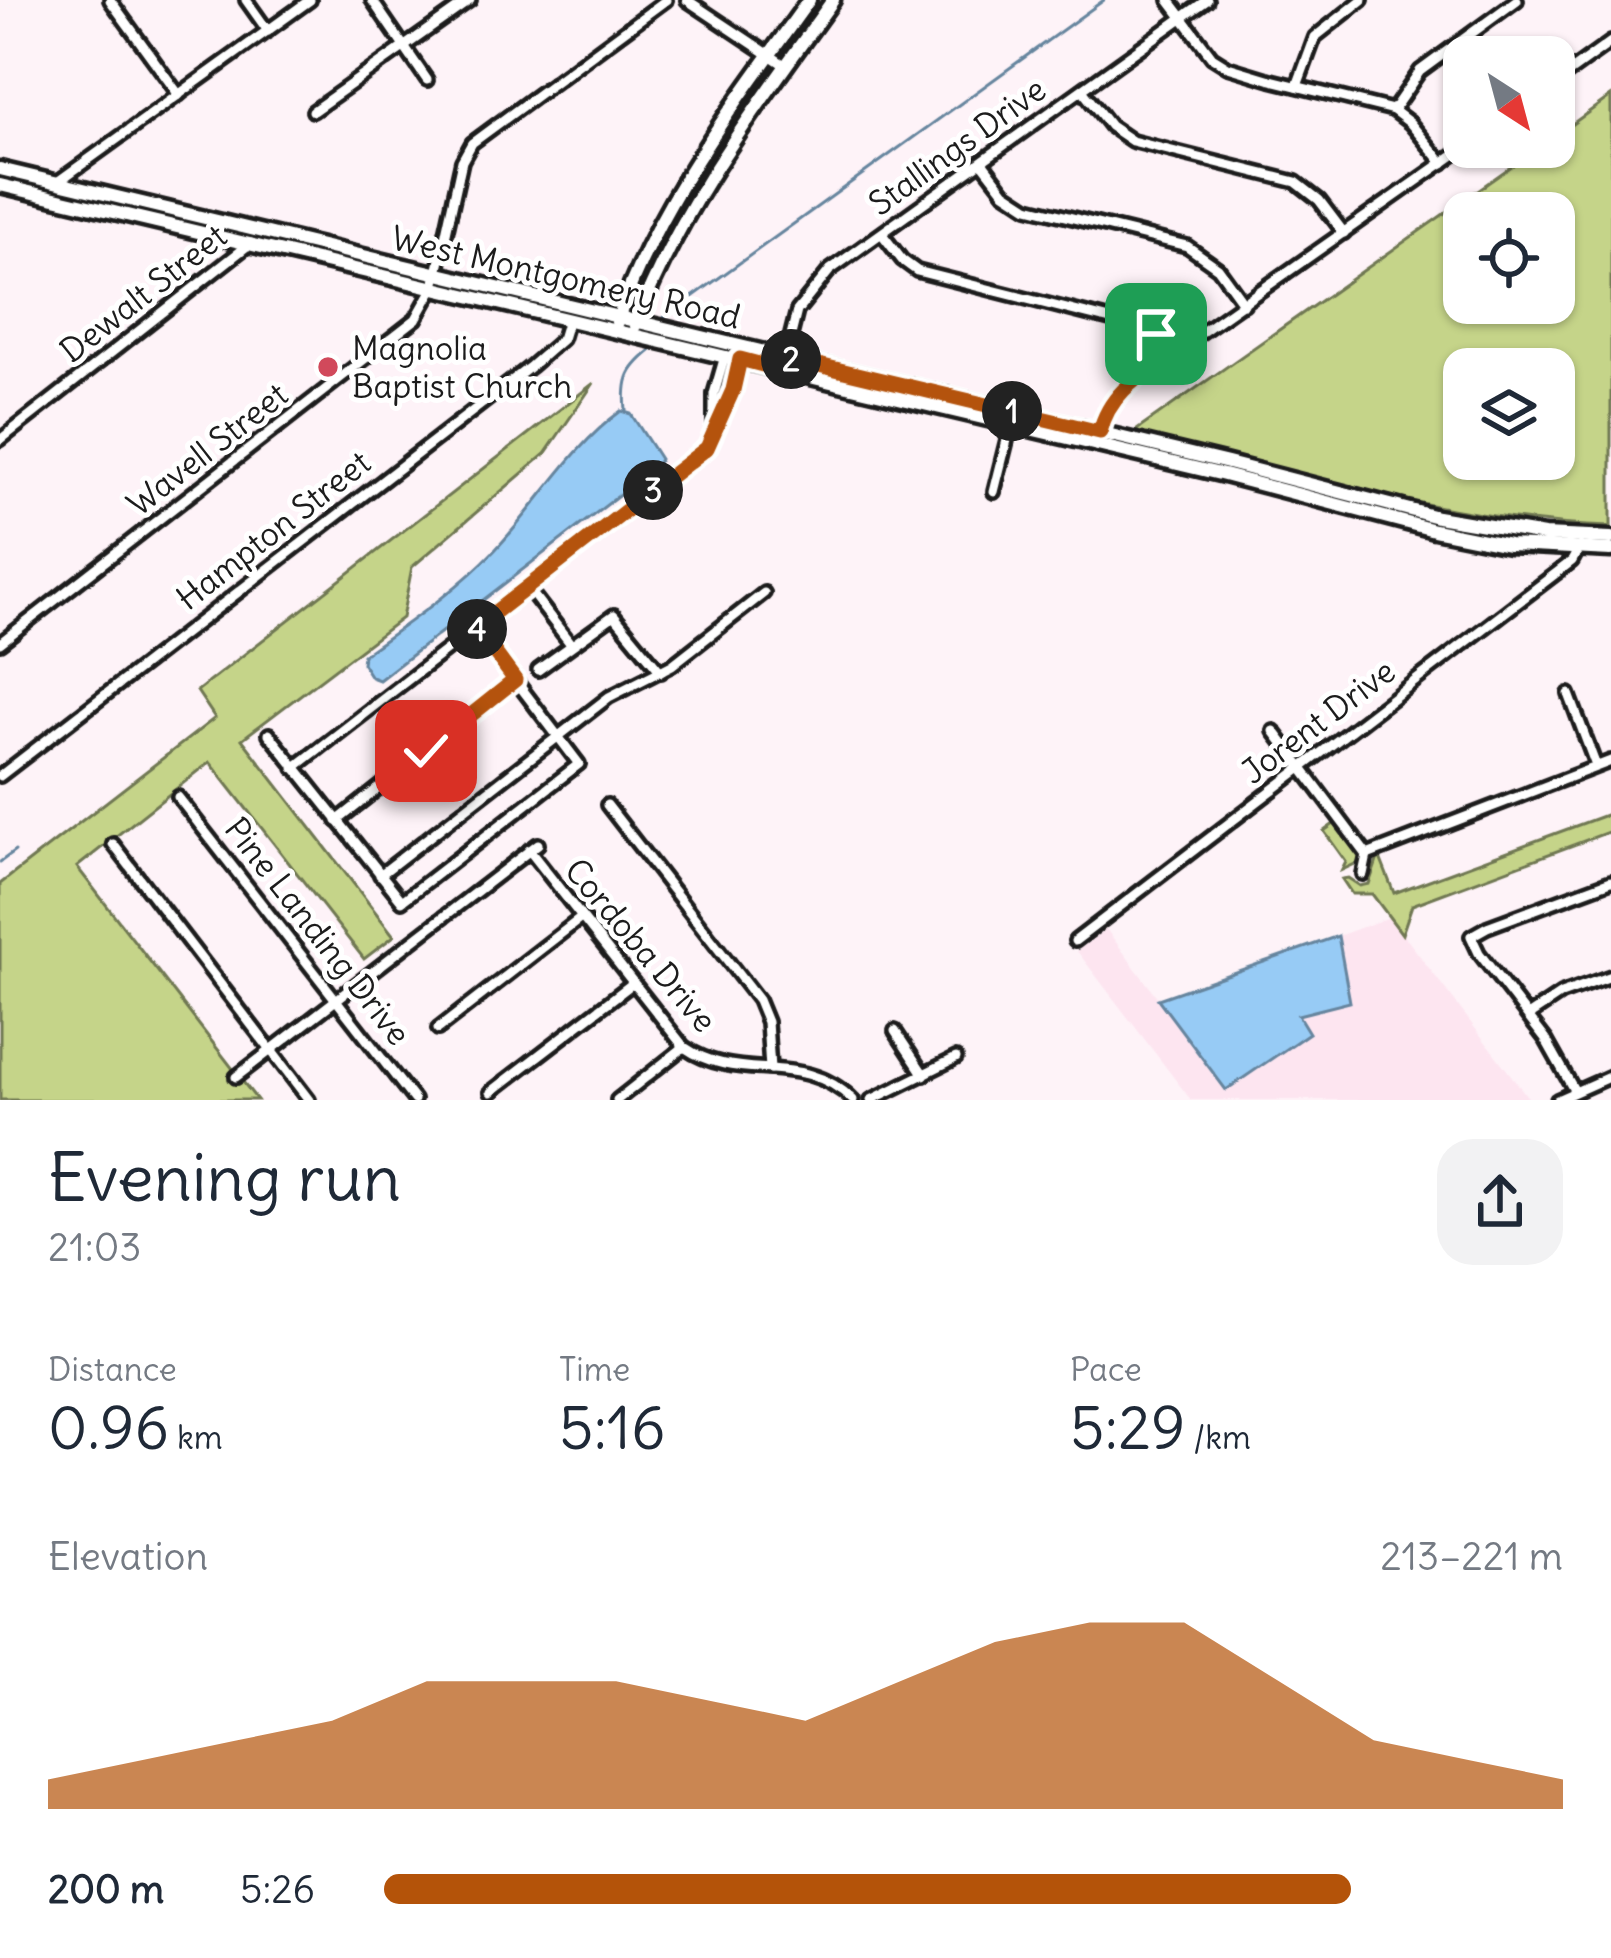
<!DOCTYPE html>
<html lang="en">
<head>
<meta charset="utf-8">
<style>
	:root { --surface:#fff; --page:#f2f2f3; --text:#1f2937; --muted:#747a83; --accent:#b45309 }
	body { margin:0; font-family:Delius,sans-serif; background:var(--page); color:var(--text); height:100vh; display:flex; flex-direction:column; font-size:45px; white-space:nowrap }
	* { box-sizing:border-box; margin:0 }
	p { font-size:39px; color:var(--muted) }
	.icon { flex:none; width:66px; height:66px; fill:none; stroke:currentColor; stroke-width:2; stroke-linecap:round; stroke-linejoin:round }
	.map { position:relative; height:1100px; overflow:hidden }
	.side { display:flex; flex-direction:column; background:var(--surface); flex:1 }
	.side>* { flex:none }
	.needle { width:78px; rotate:144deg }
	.fabs { position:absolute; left:1443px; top:36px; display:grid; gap:24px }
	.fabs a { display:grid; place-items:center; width:132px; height:132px; border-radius:24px; background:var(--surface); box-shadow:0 3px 9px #0004; font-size:60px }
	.pin { position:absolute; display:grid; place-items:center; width:102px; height:102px; color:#fff; margin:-51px; border-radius:24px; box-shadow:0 6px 18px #0006 }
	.km { position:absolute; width:60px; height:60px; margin:-30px; border-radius:50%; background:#222; color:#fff; font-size:33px; line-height:60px; text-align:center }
	.round { display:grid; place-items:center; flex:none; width:126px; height:126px; border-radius:36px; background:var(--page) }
	.head { display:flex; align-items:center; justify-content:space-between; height:204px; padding:0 48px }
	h1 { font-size:66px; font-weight:600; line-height:90px }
	.figures { display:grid; grid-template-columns:repeat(3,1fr); gap:18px; height:204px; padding:12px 48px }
	.figures div { display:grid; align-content:center }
	.figures b { font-size:60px; font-weight:600 }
	.figures small { font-size:33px; font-weight:400 }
	.figures p { font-size:33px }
	.chart { height:336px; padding:24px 48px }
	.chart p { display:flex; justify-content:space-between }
	.chart svg { width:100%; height:216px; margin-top:12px; fill:var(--accent); opacity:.7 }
	ul { padding:0 48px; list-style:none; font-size:39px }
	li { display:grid; grid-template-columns:192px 144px 1fr; align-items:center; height:90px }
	li i { height:30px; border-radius:15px; background:var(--accent) }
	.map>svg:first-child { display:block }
	.built { fill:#fde5f0 }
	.green { fill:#c5d489; stroke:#707852; stroke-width:3; fill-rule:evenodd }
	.water { fill:#97cbf5; stroke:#66859e; stroke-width:3 }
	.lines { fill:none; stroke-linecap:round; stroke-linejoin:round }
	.stream { stroke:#66859e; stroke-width:3 }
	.minor-casing { stroke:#1c1c1c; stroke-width:18 }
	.secondary-casing { stroke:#1c1c1c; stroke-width:21 }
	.minor { stroke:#fff; stroke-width:9 }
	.secondary { stroke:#fff; stroke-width:12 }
	.route-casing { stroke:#fff; stroke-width:24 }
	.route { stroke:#b45309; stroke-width:15 }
	.poi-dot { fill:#d1495b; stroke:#fff; stroke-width:4.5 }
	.labels { text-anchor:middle; stroke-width:10; stroke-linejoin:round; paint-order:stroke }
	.street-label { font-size:33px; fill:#1c1c1c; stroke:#fff }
	.poi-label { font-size:33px; fill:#1c1c1c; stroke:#fff; text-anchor:start }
</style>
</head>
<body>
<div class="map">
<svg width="1611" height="1100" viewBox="0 0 1611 1100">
	<rect width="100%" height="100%" fill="#fef3f8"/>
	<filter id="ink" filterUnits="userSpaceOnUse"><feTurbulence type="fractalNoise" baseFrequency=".00833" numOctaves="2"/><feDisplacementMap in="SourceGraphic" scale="24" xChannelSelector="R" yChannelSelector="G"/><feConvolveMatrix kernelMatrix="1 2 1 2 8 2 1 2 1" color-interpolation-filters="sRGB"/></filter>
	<g filter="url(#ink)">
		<polygon class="built" points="1390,917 1530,1100 1191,1100 1077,951 1106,929 1227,1090 1309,1032 1297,1015 1350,1002 1338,936"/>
		<g class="green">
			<path d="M1611 96V527C1452 523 1289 469 1134 432L1539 147H1554V137ZM1554 213V303H1464V213ZM1554 369V459H1464V369Z"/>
			<polygon points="594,383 545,454 412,567 402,618 242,739 394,936 364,959 210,762 77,867 257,1100 0,1100 0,884 215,718 197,691"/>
			<polygon points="1611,813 1611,831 1412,905 1402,934 1372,894 1352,894 1342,879 1348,878 1360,886 1369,884 1379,855 1394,893"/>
			<polygon points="1338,821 1360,855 1359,862 1342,870 1346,862 1324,831"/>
		</g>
		<g class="water">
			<path d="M621 411 631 414 660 459 656 467 379 680 371 677 362 663 363 655C409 622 456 591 495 550 539 504 570 448 621 411Z"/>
			<polygon points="1338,936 1350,1002 1298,1015 1309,1033 1226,1090 1158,999"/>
		</g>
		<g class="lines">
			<g class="stream">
				<polyline points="662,319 1104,0"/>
				<path d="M626 411C623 378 628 368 654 348"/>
				<polyline points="0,862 15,851"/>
			</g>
			<defs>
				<g id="minor">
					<polyline points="110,0 179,95"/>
					<polyline points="246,0 268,31"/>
					<polyline points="372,0 427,80"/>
					<polyline points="687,0 786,66"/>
					<polyline points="1169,0 1212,57 1228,67 1271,80 1393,110 1410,123 1443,163"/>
					<polyline points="1554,83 1611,42"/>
					<polyline points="1297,86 1315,37 1362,0"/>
					<polyline points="1082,90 1110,126 1132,141 1296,182 1319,200 1344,233"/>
					<polyline points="1393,110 1420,71 1517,0"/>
					<polyline points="313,111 470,0"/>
					<polyline points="982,162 1005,192 1028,207 1187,246 1218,268 1244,304"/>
					<polyline points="56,183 310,0"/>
					<polyline points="882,234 902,260 917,271 1146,329 1172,353"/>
					<polyline points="784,363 797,311 830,270 1207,0"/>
					<polyline points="714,427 714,394 725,356"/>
					<polyline points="0,440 251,243"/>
					<polyline points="1097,445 1102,422 1125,386 1465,147"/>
					<polyline points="994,492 1011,424"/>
					<polyline points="527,587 570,643"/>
					<polyline points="0,643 416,319 434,287 462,161 472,143 666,0"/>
					<polyline points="538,670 614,615 661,672"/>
					<polyline points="1569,694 1596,766"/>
					<polyline points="1274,731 1367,855 1363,874"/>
					<polyline points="269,734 402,901 579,764 475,627"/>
					<polyline points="294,768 707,448 733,390 740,359"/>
					<polyline points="0,776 531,366 562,339 568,319"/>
					<polyline points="178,797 414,1100"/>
					<polyline points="607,805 758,1000 767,1022 770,1069"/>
					<polyline points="337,821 515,680"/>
					<polyline points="113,844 309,1100"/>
					<path d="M529 850 684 1047C740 1086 802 1049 853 1100"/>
					<polyline points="1367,855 1611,761"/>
					<polyline points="380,875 609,697 672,665 764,593"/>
					<polyline points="1075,941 1572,561 1580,546"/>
					<polyline points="1528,1016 1561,994 1611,976"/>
					<polyline points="438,1029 581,918"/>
					<polyline points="895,1031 924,1075"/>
					<polyline points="236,1077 538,844"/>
					<polyline points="1574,1090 1546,1040 1479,953 1471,936 1487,927 1611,881"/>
					<polyline points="491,1092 633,983"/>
					<polyline points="617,1100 684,1047"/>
					<polyline points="871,1100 956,1058"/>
					<polyline points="1557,1100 1611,1076"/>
				</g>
				<g id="secondary">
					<polyline points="0,169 1228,463 1437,517 1544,535 1611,538"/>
					<polyline points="0,185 1224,475 1434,530 1509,545 1611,550"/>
					<path d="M617 322C657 202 736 102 809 0"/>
					<path d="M635 326C680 205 759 104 833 0"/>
				</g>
			</defs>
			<use href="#minor" class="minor-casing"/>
			<use href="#secondary" class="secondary-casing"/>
			<use href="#minor" class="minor"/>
			<use href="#secondary" class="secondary"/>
		</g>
	</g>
	<g class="lines" filter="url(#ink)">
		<defs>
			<path id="route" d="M426 751 515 680 476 627 707 448 733 390 740 359 782 370 785 357 1100 432C1109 393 1141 375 1172 353L1156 334"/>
		</defs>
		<use href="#route" class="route-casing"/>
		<use href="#route" class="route"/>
	</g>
	<circle class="poi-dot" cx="328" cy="367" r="12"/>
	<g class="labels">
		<g class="street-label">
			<text transform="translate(957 146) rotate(-36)" y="12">Stallings Drive</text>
			<text transform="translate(566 277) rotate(13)" y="12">West Montgomery Road</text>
			<text transform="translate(143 293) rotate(-38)" y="12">Dewalt Street</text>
			<text transform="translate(207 449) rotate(-38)" y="12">Wavell Street</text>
			<text transform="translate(273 530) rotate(-38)" y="12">Hampton Street</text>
			<text transform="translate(1318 721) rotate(-37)" y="12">Jorent Drive</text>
			<text transform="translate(318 931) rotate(52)" y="12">Pine Landing Drive</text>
			<text transform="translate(641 945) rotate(50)" y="12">Cordoba Drive</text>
		</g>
		<g class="poi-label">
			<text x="352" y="360">Magnolia<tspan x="352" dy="38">Baptist Church</tspan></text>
		</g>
	</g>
</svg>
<div class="fabs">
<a><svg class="needle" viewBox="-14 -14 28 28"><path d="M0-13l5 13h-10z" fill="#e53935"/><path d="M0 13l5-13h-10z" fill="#747a83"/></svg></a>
<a><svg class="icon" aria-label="locate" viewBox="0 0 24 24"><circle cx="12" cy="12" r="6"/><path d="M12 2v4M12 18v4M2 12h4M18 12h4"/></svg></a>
<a><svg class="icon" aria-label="layers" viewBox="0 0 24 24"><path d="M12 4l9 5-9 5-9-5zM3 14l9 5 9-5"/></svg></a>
</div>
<div class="pin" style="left:1156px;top:334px;background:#1e9e55"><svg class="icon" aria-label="arrive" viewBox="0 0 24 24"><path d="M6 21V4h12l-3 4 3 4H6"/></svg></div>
<div class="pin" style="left:426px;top:751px;background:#d93025"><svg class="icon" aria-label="check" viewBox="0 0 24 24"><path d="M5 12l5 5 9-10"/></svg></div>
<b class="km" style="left:1012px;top:411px">1</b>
<b class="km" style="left:791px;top:359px">2</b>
<b class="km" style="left:653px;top:490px">3</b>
<b class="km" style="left:477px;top:629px">4</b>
</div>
<section class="side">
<div class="head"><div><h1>Evening run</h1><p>21:03</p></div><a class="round"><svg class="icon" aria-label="share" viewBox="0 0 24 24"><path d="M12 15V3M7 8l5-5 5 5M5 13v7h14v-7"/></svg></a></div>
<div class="figures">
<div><p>Distance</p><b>0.96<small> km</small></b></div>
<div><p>Time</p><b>5:16</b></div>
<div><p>Pace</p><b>5:29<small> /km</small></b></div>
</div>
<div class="chart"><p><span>Elevation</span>213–221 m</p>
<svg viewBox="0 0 160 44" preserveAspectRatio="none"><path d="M0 44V38L10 34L20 30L30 26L40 18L50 18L60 18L70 22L80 26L90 18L100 10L110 6L120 6L130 18L140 30L150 34L160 38V44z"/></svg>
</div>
<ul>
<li><b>200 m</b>5:26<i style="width:82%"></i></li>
</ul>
</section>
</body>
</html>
